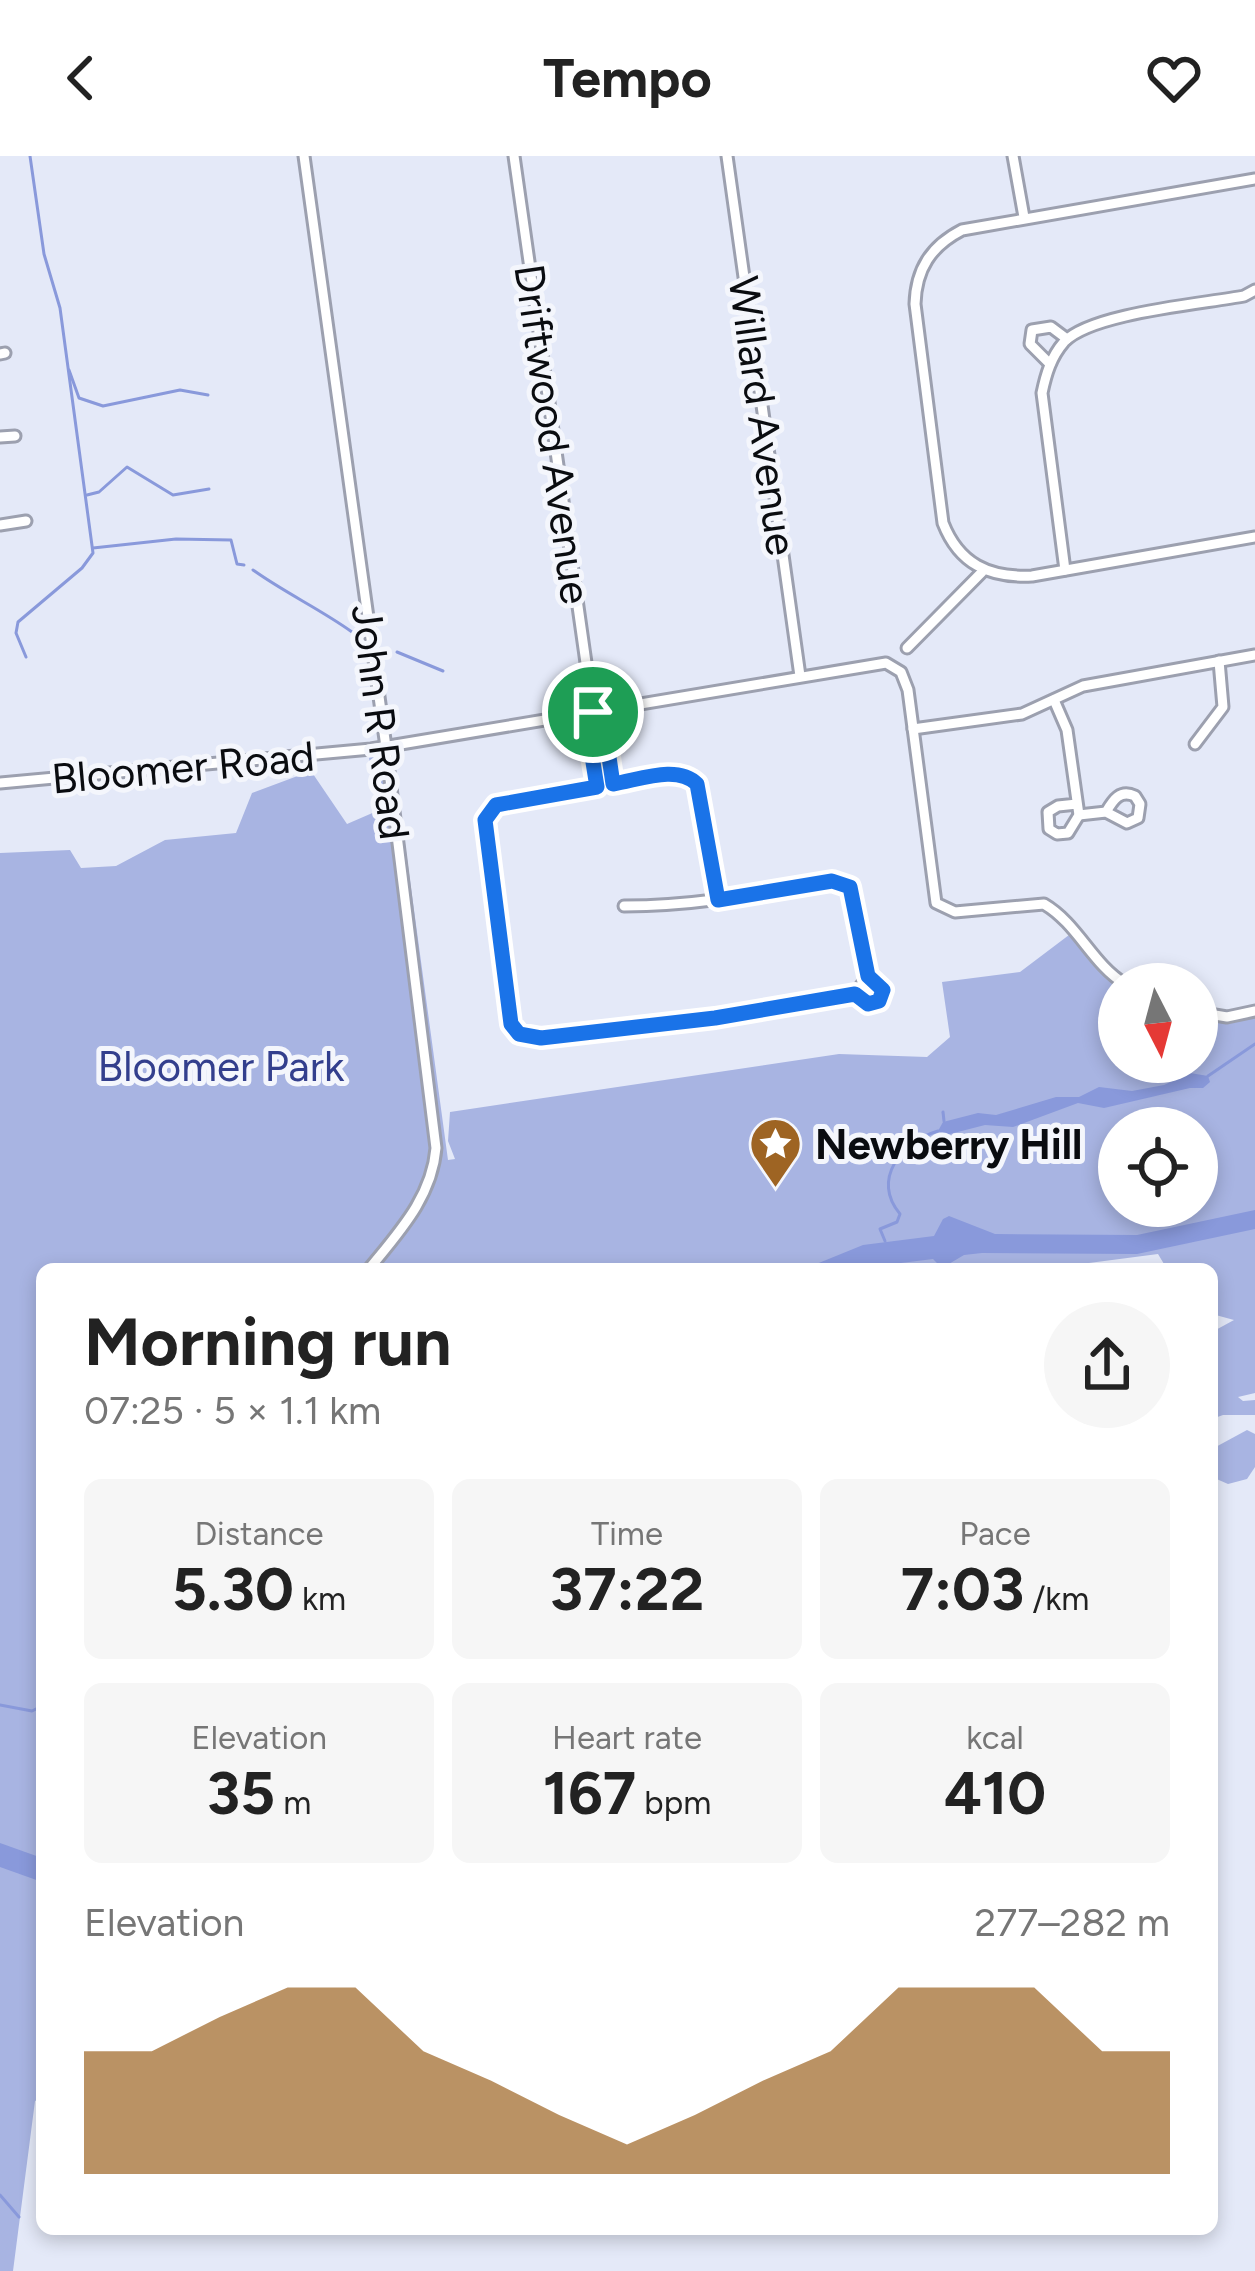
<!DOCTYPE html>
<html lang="en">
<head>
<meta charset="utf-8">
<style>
	:root { --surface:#fff; --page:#f6f6f6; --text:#222; --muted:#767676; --accent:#9e6423 }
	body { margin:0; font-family:Figtree,sans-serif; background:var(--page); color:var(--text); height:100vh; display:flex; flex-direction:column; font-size:45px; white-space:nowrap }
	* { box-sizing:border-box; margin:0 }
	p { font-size:39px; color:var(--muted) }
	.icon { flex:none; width:66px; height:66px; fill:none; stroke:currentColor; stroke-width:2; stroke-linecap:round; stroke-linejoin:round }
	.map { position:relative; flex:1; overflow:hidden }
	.sheet { position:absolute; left:36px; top:1107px; width:1182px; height:972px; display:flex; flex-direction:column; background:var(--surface); border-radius:18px; box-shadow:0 6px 18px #0003 }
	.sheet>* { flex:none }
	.needle { width:78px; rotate:174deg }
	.fabs { position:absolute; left:1098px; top:807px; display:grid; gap:24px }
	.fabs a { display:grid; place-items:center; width:120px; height:120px; border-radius:50%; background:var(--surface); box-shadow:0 6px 18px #0003; font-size:60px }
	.pin { position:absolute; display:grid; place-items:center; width:102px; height:102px; color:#fff; margin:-51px; border:6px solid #fff; border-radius:50%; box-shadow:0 3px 12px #0007 }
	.round { display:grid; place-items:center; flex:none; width:126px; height:126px; border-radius:63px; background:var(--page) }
	.head { display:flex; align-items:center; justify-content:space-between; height:204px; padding:0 48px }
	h1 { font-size:66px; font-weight:700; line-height:90px }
	.metrics { display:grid; grid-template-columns:repeat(3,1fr); gap:18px; height:204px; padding:12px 48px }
	.metrics div { display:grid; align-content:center; border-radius:18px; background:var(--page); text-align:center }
	.metrics b { font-size:60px; font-weight:700 }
	.metrics small { font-size:33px; font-weight:400 }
	.metrics p { font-size:33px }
	.chart { height:336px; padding:24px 48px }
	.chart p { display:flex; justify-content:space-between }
	.chart svg { width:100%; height:216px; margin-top:12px; fill:var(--accent); opacity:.7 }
	header { display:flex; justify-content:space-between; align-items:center; height:156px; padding:0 48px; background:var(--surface); font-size:54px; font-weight:700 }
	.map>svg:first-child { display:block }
	.green { fill:#a8b4e2; fill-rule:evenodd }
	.water { fill:#8999db }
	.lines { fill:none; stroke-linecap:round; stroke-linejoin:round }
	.stream { stroke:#8999db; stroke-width:3 }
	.minor-casing { stroke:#9ca0af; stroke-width:15 }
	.minor { stroke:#fff; stroke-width:9 }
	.route-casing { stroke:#fff; stroke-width:24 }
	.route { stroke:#1a73e8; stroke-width:15 }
	.labels { text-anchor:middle; stroke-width:10; stroke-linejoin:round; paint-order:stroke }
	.street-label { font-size:42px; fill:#0a0c10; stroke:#f4f6fc }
	.park-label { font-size:42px; fill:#333f8d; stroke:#f4f6fc }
	.poi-label { font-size:42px; font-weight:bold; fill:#0a0c10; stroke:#f4f6fc; text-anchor:start }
</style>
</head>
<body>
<header><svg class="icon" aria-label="back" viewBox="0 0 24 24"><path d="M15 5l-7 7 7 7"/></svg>Tempo<svg class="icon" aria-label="heart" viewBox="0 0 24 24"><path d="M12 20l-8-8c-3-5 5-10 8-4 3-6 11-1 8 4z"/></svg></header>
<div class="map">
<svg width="1255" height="2115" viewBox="0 0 1255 2115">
	<rect width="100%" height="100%" fill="#e4e9f8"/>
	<g class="green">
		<path d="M392 592 448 1004 455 1003 448 985 450 956 839 898 927 901 950 881 942 826 1020 816 1069 779 1119 828V906H1197V856L1211 859 1255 855V1237L1238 1241 1243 1245 1255 1244V1259H1223L1212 1263V1176L1234 1164 1212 1158V1113H1167L1158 1098 1043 1113H42V1942L35 1945 13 2115H0V697L70 694 81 712 116 710 165 684 236 677 252 637 311 615 347 668 377 655 368 595ZM1119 972H1197V1050H1119Z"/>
		<polygon points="1247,1274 1255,1278 1255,1311 1247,1323 1228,1328 1212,1321 1212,1293"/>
	</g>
	<g class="water">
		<polygon points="1190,917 1208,920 1210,926 1203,932 1190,932 1104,952 1078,947 1013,971 985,969 946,979 938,975 943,966 978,957 996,959 1056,941 1079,941 1099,931 1132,935 1164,929"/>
		<polygon points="1255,1054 1255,1073 1137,1098 982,1097 964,1099 942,1112 933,1103 853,1113 804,1113 863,1089 934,1080 943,1063 949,1060 995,1078 1137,1079"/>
		<polygon points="0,1687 42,1702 42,1726 0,1711"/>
	</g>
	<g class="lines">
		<g class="stream">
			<polyline points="69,214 79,242 103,250 180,234 208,239"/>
			<polyline points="87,339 99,336 127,311 173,339 209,333"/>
			<polyline points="93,392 176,383 231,384 237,408 244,409"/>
			<path d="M253 414C285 437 320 453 352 476"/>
			<polyline points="397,496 443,515"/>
			<polyline points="26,501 16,477 18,466 82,412 93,397 60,152 44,98 30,0"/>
			<polyline points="1208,920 1255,888"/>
			<polyline points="943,956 944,965"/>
			<path d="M885 1085 880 1073 897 1066 900 1058C871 1024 901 986 938 975"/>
			<polyline points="0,1549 32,1555 42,1550"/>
			<polyline points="0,2039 19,2061"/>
		</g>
		<defs>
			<g id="minor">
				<path d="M304 0 386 591 436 992C432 1041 399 1076 369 1113"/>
				<polyline points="514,0 593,556"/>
				<polyline points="727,0 800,520"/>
				<polyline points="1013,0 1024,61"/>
				<path d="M1255 23 962 74C931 90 916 113 915 148L943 367C959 408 989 422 1032 420L1255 381"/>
				<polyline points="0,198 5,197"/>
				<polyline points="1050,208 1030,188 1032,174 1051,171 1067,183"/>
				<polyline points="0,281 15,280"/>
				<polyline points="0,369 26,365"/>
				<path d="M1065 414 1042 237C1046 218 1051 201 1064 186 1091 157 1202 148 1244 140L1255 134"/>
				<polyline points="907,492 982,416"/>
				<polyline points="1054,544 1067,574 1079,659 1068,677 1057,678 1049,673 1048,656 1058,650 1077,648"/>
				<polyline points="602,554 613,628"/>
				<polyline points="585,557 597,631"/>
				<polyline points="913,573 1022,558 1083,530 1255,499"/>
				<polyline points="1195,588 1223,551 1219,505"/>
				<path d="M0 627 371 593 886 507 901 516 908 534 936 747 955 756 1044 748C1078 768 1092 808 1125 828"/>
				<path d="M1079 659 1106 656 1127 667 1138 662 1140 648 1135 640C1120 633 1113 644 1106 656"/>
				<path d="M624 750C695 750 763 737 832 725 846 726 850 731 855 743L868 820 855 838 715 862 526 882 511 868 485 671 487 659 505 647 676 618 690 621 699 633 718 744"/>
				<polyline points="855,838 868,848 883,841 882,830 868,820"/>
				<polyline points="1197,856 1227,861 1255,855"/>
			</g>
		</defs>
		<use href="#minor" class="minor-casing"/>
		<use href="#minor" class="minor"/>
	</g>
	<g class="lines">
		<defs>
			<path id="route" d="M602 554 613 628C639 624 677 608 697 628L718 744 832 725 850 731 868 820 883 834 879 845 868 848 855 838 715 862 541 882 519 878 511 868 485 664 496 649 597 631 585 557Z"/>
		</defs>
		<use href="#route" class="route-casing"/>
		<use href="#route" class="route"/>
	</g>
	<defs>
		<symbol id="sight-pin" viewBox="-11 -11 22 30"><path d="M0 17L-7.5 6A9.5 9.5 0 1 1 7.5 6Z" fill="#9e6423" stroke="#f4f6fc"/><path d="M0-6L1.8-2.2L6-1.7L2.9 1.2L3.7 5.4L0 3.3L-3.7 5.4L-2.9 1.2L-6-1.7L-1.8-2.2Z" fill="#fff"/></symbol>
	</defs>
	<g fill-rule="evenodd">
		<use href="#sight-pin" x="746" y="958" width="59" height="81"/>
	</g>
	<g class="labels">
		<g class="street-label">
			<text transform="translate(763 260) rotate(82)" y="15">Willard Avenue</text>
			<text transform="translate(553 278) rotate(82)" y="15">Driftwood Avenue</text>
			<text transform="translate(381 566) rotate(83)" y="15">John R Road</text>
			<text transform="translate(183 611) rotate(-5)" y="15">Bloomer Road</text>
		</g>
		<g class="park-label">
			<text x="221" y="925">Bloomer Park</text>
		</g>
		<g class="poi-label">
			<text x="815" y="1003">Newberry Hill</text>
		</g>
	</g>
</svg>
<div class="fabs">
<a><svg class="needle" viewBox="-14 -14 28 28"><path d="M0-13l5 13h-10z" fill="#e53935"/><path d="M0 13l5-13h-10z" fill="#767676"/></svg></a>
<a><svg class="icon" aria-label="locate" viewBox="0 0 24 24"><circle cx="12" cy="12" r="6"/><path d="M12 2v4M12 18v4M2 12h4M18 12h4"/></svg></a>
</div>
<div class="pin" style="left:593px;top:556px;background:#1e9e55"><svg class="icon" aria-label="arrive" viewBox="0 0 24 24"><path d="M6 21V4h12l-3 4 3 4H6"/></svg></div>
<section class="sheet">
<div class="head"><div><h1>Morning run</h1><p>07:25 · 5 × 1.1 km</p></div><a class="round"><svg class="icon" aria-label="share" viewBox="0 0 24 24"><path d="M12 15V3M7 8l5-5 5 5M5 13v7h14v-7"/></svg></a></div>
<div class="metrics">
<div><p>Distance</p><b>5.30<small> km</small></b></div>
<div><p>Time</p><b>37:22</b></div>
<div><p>Pace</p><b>7:03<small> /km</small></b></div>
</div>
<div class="metrics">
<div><p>Elevation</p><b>35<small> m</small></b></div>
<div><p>Heart rate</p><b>167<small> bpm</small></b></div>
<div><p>kcal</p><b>410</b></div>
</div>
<div class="chart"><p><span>Elevation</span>277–282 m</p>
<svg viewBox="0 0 160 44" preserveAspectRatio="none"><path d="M0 44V19L10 19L20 12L30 6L40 6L50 19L60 25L70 32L80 38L90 32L100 25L110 19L120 6L130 6L140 6L150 19L160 19V44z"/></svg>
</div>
</section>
</div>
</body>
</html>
